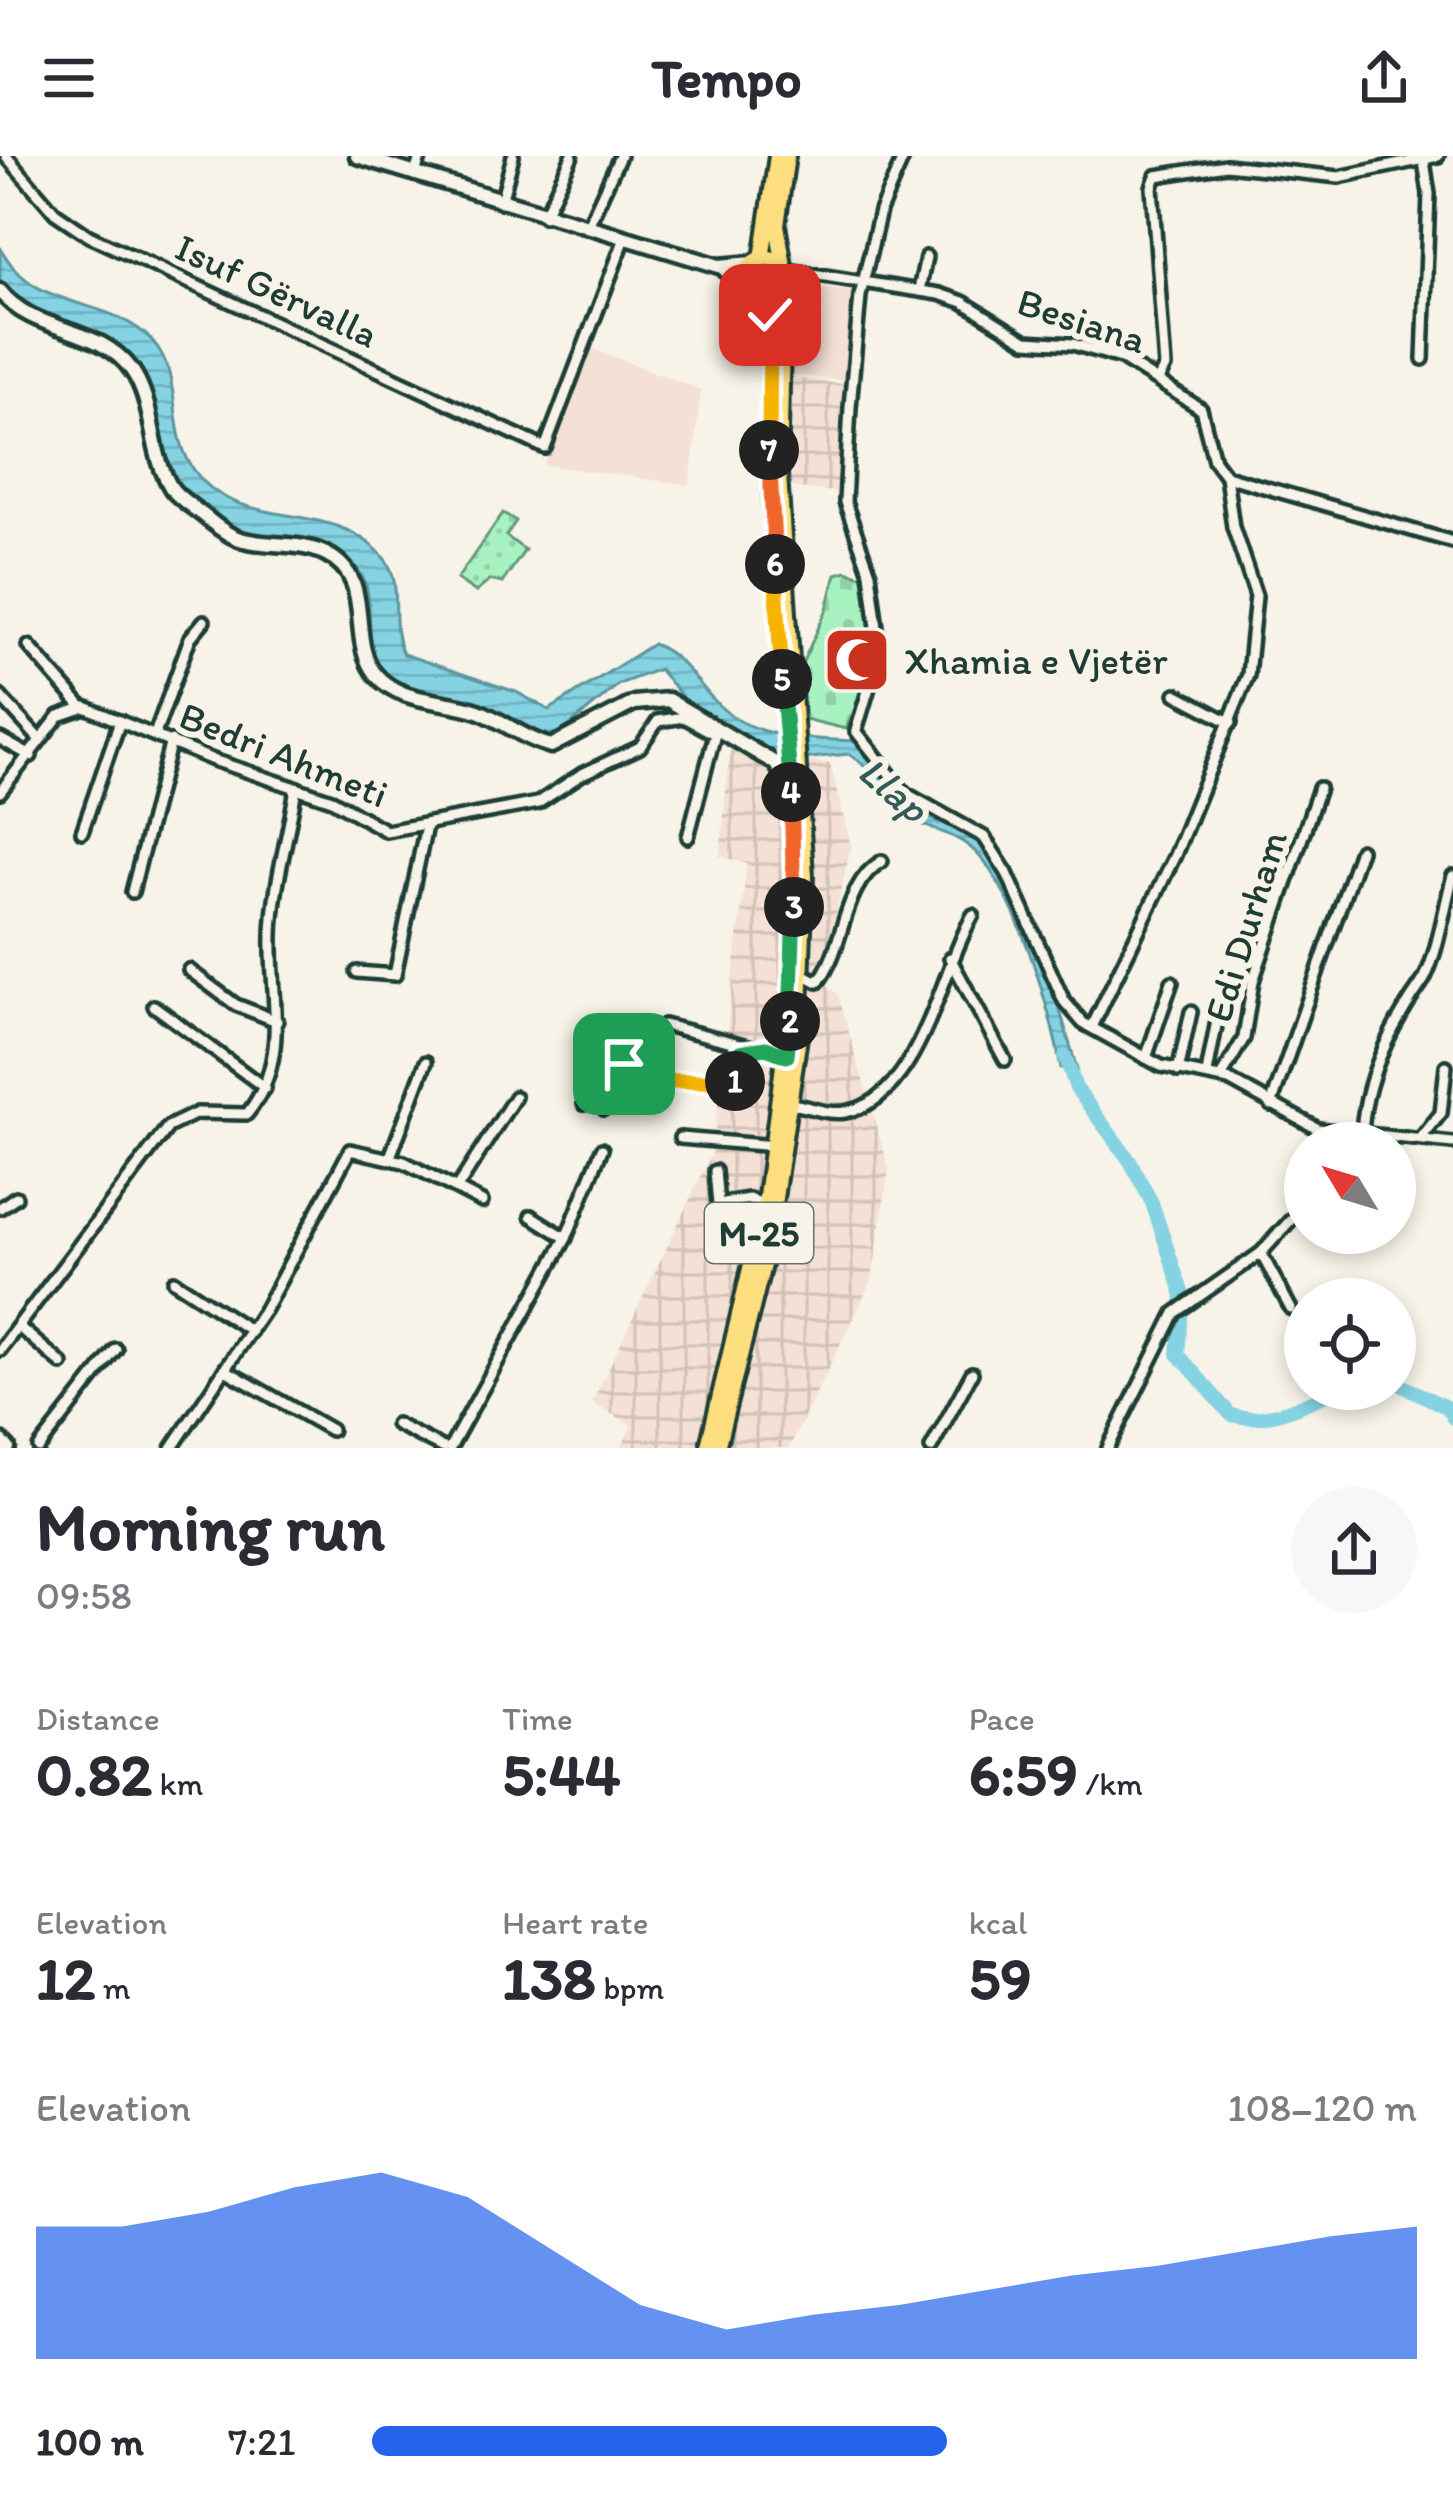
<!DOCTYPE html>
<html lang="en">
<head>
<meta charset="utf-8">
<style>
	:root { --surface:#fff; --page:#f7f7f7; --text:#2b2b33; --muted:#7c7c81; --accent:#2563eb }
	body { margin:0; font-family:Itim,sans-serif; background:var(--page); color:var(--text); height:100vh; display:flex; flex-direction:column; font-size:45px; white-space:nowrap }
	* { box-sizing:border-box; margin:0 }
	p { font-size:39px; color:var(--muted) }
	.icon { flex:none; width:66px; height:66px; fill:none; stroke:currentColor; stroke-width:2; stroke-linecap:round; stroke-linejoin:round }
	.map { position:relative; height:1292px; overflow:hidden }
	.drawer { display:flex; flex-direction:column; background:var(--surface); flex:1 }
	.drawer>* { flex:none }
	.needle { width:78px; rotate:308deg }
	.buttons { position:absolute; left:1284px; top:966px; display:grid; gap:24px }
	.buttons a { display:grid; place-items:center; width:132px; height:132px; border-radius:50%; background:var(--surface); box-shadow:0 6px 18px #0003; font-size:60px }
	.pin { position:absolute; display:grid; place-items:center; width:102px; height:102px; color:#fff; margin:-51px; border-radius:24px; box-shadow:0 6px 18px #0006 }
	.km { position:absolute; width:60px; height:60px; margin:-30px; border-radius:50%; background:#222; color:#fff; font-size:33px; line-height:60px; text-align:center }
	.round { display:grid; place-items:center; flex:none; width:126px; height:126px; border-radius:63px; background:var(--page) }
	.headline { display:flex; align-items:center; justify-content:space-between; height:204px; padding:0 36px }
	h1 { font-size:66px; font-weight:700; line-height:90px }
	.stats { display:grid; grid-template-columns:repeat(3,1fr); gap:18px; height:204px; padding:12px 36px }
	.stats div { display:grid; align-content:center }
	.stats b { font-size:60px; font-weight:700 }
	.stats small { font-size:33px; font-weight:400 }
	.stats p { font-size:33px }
	.chart { height:336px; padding:24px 36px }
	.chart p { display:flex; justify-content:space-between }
	.chart svg { width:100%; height:216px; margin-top:12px; fill:var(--accent); opacity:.7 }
	ul { padding:0 36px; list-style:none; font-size:39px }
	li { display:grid; grid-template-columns:192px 144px 1fr; align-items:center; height:90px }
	li i { height:30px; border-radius:15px; background:var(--accent) }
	header { display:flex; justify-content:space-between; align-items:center; height:156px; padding:0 36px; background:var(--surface); font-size:54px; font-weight:700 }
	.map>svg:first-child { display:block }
	.built { fill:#f4e0d5 }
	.industrial { fill:url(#industrial-grid) }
	.grass { fill:url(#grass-dots); stroke:#64987a; stroke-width:3 }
	.cemetery { fill:url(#cemetery-stones); stroke:#64987a; stroke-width:3 }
	.water { fill:url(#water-rules); stroke:#5c969d; stroke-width:3 }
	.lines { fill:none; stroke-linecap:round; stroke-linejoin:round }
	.river { stroke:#85d2e3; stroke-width:14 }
	.street-casing { stroke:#1f3d34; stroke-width:18 }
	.secondary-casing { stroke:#1f3d34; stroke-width:21 }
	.primary-casing { stroke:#1f3d34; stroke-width:22 }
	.street { stroke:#f7f3e8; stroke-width:9 }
	.secondary { stroke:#f7f3e8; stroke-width:12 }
	.primary { stroke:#fddf80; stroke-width:14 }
	.split-1-casing { stroke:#fff; stroke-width:24 }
	.split-2-casing { stroke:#fff; stroke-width:24 }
	.split-3-casing { stroke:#fff; stroke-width:24 }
	.split-4-casing { stroke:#fff; stroke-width:24 }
	.split-5-casing { stroke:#fff; stroke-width:24 }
	.split-6-casing { stroke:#fff; stroke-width:24 }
	.split-7-casing { stroke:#fff; stroke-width:24 }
	.split-8-casing { stroke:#fff; stroke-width:24 }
	.split-1 { stroke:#f5b400; stroke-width:15 }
	.split-2 { stroke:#22a559; stroke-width:15 }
	.split-3 { stroke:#22a559; stroke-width:15 }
	.split-4 { stroke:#f0652b; stroke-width:15 }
	.split-5 { stroke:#22a559; stroke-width:15 }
	.split-6 { stroke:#f5b400; stroke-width:15 }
	.split-7 { stroke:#f0652b; stroke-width:15 }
	.split-8 { stroke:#f5b400; stroke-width:15 }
	.labels { text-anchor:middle; stroke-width:12; stroke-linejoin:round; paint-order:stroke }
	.shield { fill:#f7f3e8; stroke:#60746a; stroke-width:3 }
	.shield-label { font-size:36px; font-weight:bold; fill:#1f3d34 }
	.street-label { font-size:39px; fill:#1f3d34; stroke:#f7f3e8 }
	.poi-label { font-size:39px; fill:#1f3d34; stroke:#f7f3e8; text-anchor:start }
	.water-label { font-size:42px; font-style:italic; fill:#335b57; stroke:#f7f3e8 }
</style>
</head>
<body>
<header><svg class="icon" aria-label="menu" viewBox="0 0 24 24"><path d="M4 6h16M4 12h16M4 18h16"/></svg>Tempo<svg class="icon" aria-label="share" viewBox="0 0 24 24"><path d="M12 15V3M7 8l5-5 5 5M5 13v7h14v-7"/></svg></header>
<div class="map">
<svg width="1453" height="1292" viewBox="0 0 1453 1292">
	<defs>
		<pattern id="industrial-grid" width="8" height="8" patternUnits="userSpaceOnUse" patternTransform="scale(3)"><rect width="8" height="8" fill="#f4e0d5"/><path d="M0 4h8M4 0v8" fill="none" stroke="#d1c1b7"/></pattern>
		<pattern id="grass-dots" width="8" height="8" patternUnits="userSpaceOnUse" patternTransform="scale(3)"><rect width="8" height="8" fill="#a8f2c1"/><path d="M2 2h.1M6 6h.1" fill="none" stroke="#90d0a6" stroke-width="1.8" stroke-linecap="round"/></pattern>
		<pattern id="cemetery-stones" width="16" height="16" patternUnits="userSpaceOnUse" patternTransform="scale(3)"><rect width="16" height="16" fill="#a8f2c1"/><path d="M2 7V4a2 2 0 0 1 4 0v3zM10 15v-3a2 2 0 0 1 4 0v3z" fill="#90d0a6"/></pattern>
		<pattern id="water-rules" width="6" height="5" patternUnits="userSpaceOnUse" patternTransform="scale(3)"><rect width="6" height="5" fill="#85d2e3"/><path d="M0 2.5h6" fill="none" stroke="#72b5c3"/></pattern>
	</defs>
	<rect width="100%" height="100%" fill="#f7f3e8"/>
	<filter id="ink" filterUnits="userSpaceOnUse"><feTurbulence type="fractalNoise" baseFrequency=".00833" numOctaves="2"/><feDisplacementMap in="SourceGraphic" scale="24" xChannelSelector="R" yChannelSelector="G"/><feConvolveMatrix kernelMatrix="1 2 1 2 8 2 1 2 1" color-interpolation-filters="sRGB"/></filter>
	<g filter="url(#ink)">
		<g class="built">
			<polygon points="811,131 859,135 851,225 782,219 788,147"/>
			<polygon points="588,191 701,234 690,329 544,309"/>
		</g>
		<g class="industrial">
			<polygon points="786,222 846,228 836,336 780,330"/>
			<polygon points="730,594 830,608 851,690 821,823 838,839 889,1013 872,1124 789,1292 621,1292 632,1269 592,1247 712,997 747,708 720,700"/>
		</g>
		<polygon class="grass" points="503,357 516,365 506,380 525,394 502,427 490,424 476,436 457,423"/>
		<polygon class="cemetery" points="846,415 866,421 875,493 846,491 842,514 871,517 846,573 800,562 796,521 827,453 836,418"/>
		<path class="water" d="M0 91C34 156 93 137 144 177 186 210 165 270 192 311 236 380 333 339 384 402 405 427 388 468 403 498L516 536 549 554 653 488C686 501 697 530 723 553 759 585 815 583 860 585 875 604 892 637 911 652 933 668 964 668 984 691 1029 741 1059 848 1077 914L1061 912C1051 856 1015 727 970 691 950 675 924 673 904 659 883 644 878 617 850 598 828 599 806 604 785 605 735 605 687 548 659 513L619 528 551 585 384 520C358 484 380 445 359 415 328 369 262 397 222 371 134 314 179 273 135 206 112 171 61 176 28 157 18 151 9 140 0 132Z"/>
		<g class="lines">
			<g class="river">
				<path d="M1065 900 1076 932 1130 1005 1152 1047 1183 1139 1178 1198 1231 1259C1270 1269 1304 1247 1340 1233"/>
				<polyline points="1395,1226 1446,1251 1453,1262"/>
			</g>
			<defs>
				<g id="street">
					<polyline points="6,0 55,57 89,80 545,292 625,82"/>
					<polyline points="904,0 880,55 860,140 850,251 845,346 870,417 880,495 856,575 905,637 984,681 1007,717 1064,845 1083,867 1161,910 1229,924 1318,973 1453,987"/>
					<polyline points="414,19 421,0"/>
					<polyline points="501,46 513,0"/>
					<polyline points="544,60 572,0"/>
					<polyline points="587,72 620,0"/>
					<polyline points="787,114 939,138 963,146 1026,185 1073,188 1121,202 1201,253 1214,304 1226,320 1453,386"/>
					<polyline points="786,133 811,122"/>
					<polyline points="919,134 926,101"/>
					<polyline points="1423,203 1429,38 1424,5"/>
					<polyline points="1159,222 1165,211 1152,31 1156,20 1226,9 1339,21 1438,0"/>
					<polyline points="29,490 82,551"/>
					<polyline points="1176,538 1231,567"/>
					<polyline points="0,540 40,584"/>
					<polyline points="155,578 190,482 204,465"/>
					<polyline points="0,583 31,600"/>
					<polyline points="0,636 59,560 85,551 213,604 332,644 386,675 538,647 582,618 640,591 658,565 684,561 715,578 688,681"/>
					<polyline points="82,676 120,565"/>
					<polyline points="132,736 171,585"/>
					<polyline points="950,802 1005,904"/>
					<polyline points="189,814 236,849 277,865"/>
					<polyline points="357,816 395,819 426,670"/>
					<path d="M801 817 818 826C846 791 841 729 882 705"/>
					<polyline points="154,850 265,932"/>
					<polyline points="664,869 785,899"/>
					<polyline points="1092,871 1175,699 1248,519 1256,440 1233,371 1226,320"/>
					<polyline points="1146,902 1172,826"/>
					<polyline points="1178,915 1191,856"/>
					<polyline points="1207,917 1219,854"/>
					<polyline points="1221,921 1244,882 1253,825 1319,632"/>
					<polyline points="584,948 609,905 669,925 737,925 740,896 754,894"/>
					<path d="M790 948C810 950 826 959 845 956 920 944 940 816 973 759"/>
					<polyline points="1271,949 1360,694"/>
					<polyline points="604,953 629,911"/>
					<path d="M1362 981C1363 926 1391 870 1421 828 1436 808 1445 746 1453 720"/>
					<polyline points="680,982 775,990"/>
					<polyline points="1421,982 1441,957 1446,910"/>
					<polyline points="390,1001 426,906"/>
					<polyline points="715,1015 718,1048 749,1043 765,1049"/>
					<polyline points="457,1032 515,941"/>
					<polyline points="0,1052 16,1041"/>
					<polyline points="531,1060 566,1082"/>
					<polyline points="1261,1097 1291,1153"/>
					<polyline points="174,1125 251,1175"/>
					<polyline points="19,1171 62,1208"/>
					<path d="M0 1194 168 971 197 957 247 958C291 903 270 843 272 779 273 730 289 680 296 631"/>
					<polyline points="227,1215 331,1274"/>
					<polyline points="396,1268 443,1292"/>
					<polyline points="39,1292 116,1193"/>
					<polyline points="172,1292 265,1153 350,994 404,1006 482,1046"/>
					<polyline points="450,1292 566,1082 602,993"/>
					<polyline points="931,1292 972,1217"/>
					<polyline points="1108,1292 1175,1157 1261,1097 1305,1048"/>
				</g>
				<g id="secondary">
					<polyline points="357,0 719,110 753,107"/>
					<polyline points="725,114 748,132"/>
					<path d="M0 135C33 178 99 169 131 213 156 247 148 296 172 333 179 342 190 349 199 356 211 365 223 377 237 382 265 392 298 384 326 398 377 423 346 484 376 519 401 548 445 543 478 555 504 565 524 583 551 590L634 547 668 544 775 607 791 631"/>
					<polyline points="0,1284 8,1292"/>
				</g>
				<g id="primary">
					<circle cx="767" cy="123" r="21"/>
					<polyline points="762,103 777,0"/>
					<polyline points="784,110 777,69 787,0"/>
					<polyline points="764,144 769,159 771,339 793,651 792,821"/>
					<polyline points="709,1286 765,1049 790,855"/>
					<polyline points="717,1292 768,1089 799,881 805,720 779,319 783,137"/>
				</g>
			</defs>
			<use href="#street" class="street-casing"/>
			<use href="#secondary" class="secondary-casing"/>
			<use href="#primary" class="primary-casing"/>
			<use href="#street" class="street"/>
			<use href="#secondary" class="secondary"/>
			<use href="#primary" class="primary"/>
		</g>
	</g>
	<g class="lines" filter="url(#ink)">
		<defs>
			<polyline id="split-1" points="624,908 669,925 735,925"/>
			<polyline id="split-2" points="735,925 740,896 766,892 787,900 790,865"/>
			<polyline id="split-3" points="790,865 794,751"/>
			<polyline id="split-4" points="791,636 794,751"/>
			<polyline id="split-5" points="782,523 791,636"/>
			<polyline id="split-6" points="775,408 782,523"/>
			<polyline id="split-7" points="769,294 775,408"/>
			<polyline id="split-8" points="769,294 770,159"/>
		</defs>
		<use href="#split-1" class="split-1-casing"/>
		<use href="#split-2" class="split-2-casing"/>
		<use href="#split-3" class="split-3-casing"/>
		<use href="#split-4" class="split-4-casing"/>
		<use href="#split-5" class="split-5-casing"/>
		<use href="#split-6" class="split-6-casing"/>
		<use href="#split-7" class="split-7-casing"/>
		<use href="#split-8" class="split-8-casing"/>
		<use href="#split-1" class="split-1"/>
		<use href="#split-2" class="split-2"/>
		<use href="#split-3" class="split-3"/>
		<use href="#split-4" class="split-4"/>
		<use href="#split-5" class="split-5"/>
		<use href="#split-6" class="split-6"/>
		<use href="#split-7" class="split-7"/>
		<use href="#split-8" class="split-8"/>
	</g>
	<defs>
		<symbol id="mosque-square" viewBox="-11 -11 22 22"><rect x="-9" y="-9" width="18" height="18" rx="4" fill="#c8321e" stroke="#f7f3e8"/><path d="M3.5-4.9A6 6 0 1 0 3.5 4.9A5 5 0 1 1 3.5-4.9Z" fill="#fff"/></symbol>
	</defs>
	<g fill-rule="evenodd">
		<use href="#mosque-square" x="819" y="466" width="76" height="76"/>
	</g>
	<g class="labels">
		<rect class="shield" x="705" y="1047" width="108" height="60" rx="9"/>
		<g class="shield-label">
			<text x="759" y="1090">M-25</text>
		</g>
		<g class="street-label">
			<text transform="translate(277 134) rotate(25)" y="14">Isuf Gërvalla</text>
			<text transform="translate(1082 164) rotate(18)" y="14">Besiana</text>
			<text transform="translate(284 598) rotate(22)" y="14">Bedri Ahmeti</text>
			<text transform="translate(1245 770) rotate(-73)" y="14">Edi Durham</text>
		</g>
		<g class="poi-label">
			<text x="904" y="518">Xhamia e Vjetër</text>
		</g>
		<g class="water-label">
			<text transform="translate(894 633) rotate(41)" y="15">Llap</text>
		</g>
	</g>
</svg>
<div class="buttons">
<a><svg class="needle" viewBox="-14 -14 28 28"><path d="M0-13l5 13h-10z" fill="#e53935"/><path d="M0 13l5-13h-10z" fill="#7c7c81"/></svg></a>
<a><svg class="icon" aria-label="locate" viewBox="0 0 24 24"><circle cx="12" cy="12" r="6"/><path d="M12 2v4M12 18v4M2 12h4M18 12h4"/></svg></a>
</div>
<div class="pin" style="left:624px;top:908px;background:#1e9e55"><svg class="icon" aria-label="arrive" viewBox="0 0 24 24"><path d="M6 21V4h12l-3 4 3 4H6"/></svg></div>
<div class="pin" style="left:770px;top:159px;background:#d93025"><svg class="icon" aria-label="check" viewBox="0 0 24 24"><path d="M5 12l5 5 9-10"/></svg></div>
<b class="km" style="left:735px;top:925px">1</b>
<b class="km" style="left:790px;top:865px">2</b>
<b class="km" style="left:794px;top:751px">3</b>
<b class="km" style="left:791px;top:636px">4</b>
<b class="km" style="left:782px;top:523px">5</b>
<b class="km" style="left:775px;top:408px">6</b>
<b class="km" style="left:769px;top:294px">7</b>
</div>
<section class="drawer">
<div class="headline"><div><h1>Morning run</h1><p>09:58</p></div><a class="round"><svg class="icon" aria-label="share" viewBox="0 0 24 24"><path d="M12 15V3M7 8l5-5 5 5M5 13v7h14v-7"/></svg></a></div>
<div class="stats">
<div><p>Distance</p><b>0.82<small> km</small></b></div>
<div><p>Time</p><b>5:44</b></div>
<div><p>Pace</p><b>6:59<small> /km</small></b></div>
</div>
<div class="stats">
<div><p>Elevation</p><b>12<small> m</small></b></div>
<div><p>Heart rate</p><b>138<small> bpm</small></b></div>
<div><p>kcal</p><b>59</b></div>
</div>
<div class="chart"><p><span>Elevation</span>108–120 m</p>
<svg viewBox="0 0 160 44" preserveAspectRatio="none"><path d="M0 44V17L10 17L20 14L30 9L40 6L50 11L60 22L70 33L80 38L90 35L100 33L110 30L120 27L130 25L140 22L150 19L160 17V44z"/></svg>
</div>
<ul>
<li><b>100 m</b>7:21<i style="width:55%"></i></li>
</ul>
</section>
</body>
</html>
